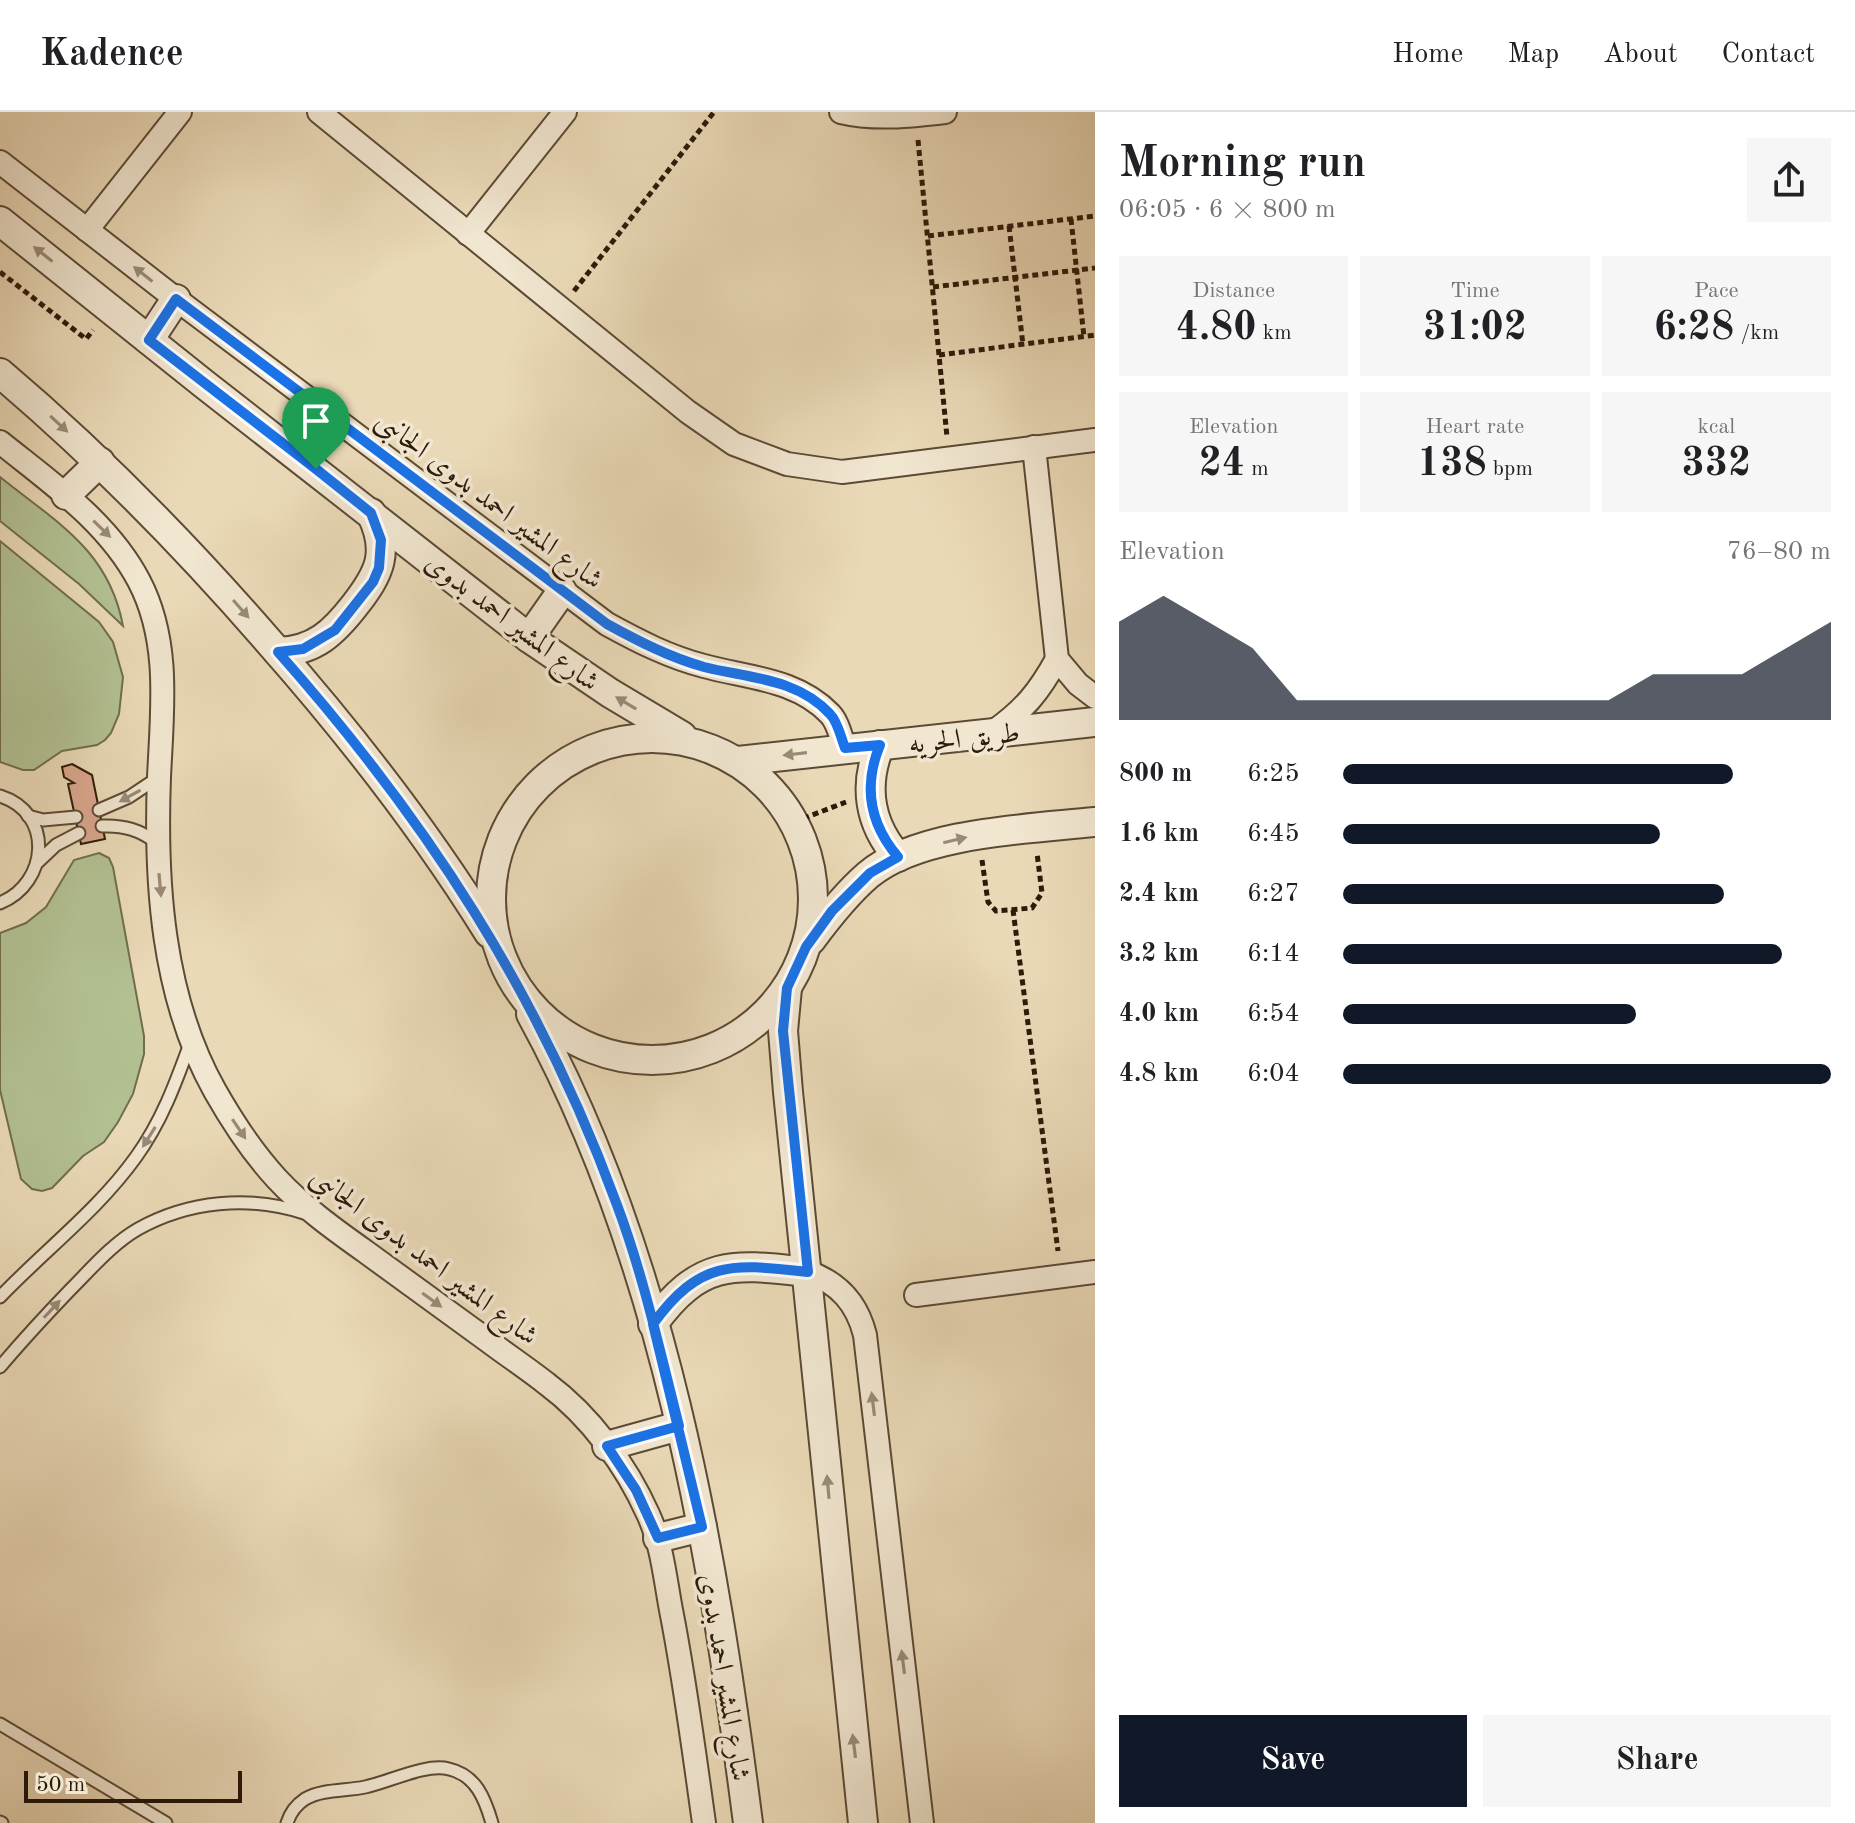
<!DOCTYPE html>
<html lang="en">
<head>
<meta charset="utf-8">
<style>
	:root { --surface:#fff; --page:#f6f6f6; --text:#202124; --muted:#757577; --line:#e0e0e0; --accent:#111827 }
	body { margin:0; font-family:"Old Standard TT",Amiri,serif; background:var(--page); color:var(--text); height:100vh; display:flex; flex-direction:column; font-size:30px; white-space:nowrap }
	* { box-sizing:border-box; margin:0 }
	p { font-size:26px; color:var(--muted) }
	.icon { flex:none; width:44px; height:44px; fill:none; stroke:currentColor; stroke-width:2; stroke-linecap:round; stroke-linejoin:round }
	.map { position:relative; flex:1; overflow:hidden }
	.sheet { display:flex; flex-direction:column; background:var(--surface); width:760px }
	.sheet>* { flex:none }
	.scale { position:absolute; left:24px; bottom:20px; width:218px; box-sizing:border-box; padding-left:8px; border:4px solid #2d1a09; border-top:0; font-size:22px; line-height:28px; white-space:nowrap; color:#2d1a09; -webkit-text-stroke:6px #f1e6d0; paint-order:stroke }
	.pin { position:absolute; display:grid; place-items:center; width:68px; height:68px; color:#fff; margin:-82px -34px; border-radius:50% 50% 50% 0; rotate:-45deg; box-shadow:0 0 8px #0007 }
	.pin .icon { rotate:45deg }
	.round { display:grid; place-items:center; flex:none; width:84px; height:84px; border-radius:0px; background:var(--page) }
	.summary { display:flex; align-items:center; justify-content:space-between; height:136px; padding:0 24px }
	h1 { font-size:44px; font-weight:700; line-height:60px }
	.stats { display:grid; grid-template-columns:repeat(3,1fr); gap:12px; height:136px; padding:8px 24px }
	.stats div { display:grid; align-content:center; border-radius:0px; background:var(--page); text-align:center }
	.stats b { font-size:40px; font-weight:700 }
	.stats small { font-size:22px; font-weight:400 }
	.stats p { font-size:22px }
	.chart { height:224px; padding:16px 24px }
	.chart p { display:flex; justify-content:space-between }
	.chart svg { width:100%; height:144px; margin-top:8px; fill:var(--accent); opacity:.7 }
	.button { display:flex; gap:16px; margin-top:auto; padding:16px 24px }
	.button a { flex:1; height:92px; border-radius:0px; background:var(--accent); color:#fff; font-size:32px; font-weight:700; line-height:92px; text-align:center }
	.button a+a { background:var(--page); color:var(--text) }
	ul { padding:0 24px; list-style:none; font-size:26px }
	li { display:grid; grid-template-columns:128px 96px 1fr; align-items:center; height:60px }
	li i { height:20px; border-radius:10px; background:var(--accent) }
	header { display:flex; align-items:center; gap:48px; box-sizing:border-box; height:112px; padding:0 40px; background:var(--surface); border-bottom:2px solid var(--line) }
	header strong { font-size:38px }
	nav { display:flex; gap:44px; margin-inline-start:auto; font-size:28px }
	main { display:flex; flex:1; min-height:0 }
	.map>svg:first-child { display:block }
	.green { fill:#b2c092; stroke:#706d4e; stroke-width:2 }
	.building { fill:#daa68d; stroke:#2d1a09; stroke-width:2 }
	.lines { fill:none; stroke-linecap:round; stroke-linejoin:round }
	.service-casing { stroke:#5c4a34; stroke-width:15 }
	.minor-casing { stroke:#5c4a34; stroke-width:26 }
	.tertiary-casing { stroke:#5c4a34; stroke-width:32 }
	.path { stroke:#2d1a09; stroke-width:5; stroke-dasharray:6 4; stroke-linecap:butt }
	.service { stroke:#f1e6d0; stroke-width:11 }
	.minor { stroke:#f1e6d0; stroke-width:22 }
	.tertiary { stroke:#f1e6d0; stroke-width:28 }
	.oneway { fill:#998a76 }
	.route-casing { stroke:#fff; stroke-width:16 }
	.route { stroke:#1a73e8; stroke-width:10 }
	.labels { text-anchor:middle; stroke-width:7; stroke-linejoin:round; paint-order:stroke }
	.street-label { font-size:28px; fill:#2d1a09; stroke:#f1e6d0 }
</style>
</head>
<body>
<header>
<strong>Kadence</strong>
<nav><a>Home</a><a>Map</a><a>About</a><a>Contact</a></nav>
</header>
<main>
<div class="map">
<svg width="1095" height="1711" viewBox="0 0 1095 1711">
	<rect width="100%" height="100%" fill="#ead9b7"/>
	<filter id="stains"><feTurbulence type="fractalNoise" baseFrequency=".0025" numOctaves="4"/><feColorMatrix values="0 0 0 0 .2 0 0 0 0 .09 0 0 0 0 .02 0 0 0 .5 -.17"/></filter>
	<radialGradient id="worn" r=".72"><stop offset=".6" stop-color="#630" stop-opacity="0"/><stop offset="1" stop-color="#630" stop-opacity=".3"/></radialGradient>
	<g class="green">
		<path d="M0 365C56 410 109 438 123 514L79 472 0 409Z"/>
		<polygon points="0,429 99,510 113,530 123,565 119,602 111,621 105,628 97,633 62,639 34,658 23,658 0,650"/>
		<polygon points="99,741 109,746 113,755 144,924 144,942 133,982 118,1010 104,1030 83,1044 52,1076 42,1079 32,1077 21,1067 0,978 0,821 26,811 46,795 74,748"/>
	</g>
	<polygon class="building" points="72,652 92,663 105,727 81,732 68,672 74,671 64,665 62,655"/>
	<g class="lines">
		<defs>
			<g id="service">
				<path d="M0 684C54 701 49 771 0 791"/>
				<polyline points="99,698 129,685 159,665"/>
				<polyline points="28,704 43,708 76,705"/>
				<path d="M102 714C124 713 140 718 157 731"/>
				<polyline points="38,750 56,733 79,721"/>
				<path d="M0 1185C45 1138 98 1098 136 1045 162 1009 176 970 191 929"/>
				<path d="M0 1255C22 1229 46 1203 70 1178 91 1157 112 1132 138 1117 188 1089 249 1083 304 1101"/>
				<polyline points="0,1612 166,1711"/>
				<polyline points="0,1710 2,1711"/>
				<path d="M287 1711C290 1701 296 1693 305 1687 322 1677 346 1679 365 1675 389 1670 426 1651 449 1657 476 1663 485 1687 492 1711"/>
			</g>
			<g id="minor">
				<polyline points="319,0 688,300 734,332 787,352 842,360 1095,328"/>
				<path d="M841 0C874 8 911 4 945 0"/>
				<path d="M0 50 176 187 607 512C638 529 669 545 704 554 748 566 797 567 830 602 838 610 841 626 845 636"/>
				<polyline points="87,118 180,0"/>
				<polyline points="468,122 565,0"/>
				<path d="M0 330C51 371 108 410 139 469 171 530 162 599 159 665 155 770 162 885 215 979 232 1009 253 1041 277 1067 303 1095 335 1118 366 1140 407 1170 447 1199 487 1228 507 1243 528 1257 547 1272 590 1304 626 1353 648 1402 662 1432 665 1466 671 1498 685 1569 694 1640 704 1711"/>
				<polyline points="1034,335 1057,547 1078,572 1095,585"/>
				<path d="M993 620C1024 598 1039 580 1057 547"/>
				<path d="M808 1160C839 1171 857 1191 865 1223L922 1711"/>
				<polyline points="916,1183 1095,1160"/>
			</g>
			<g id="tertiary">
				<polyline points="0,109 204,272 529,526 610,581 682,624"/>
				<polyline points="149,228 176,187"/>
				<path d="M0 261C98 344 186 434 270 531 352 624 424 716 489 821"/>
				<polyline points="66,383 100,350"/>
				<polyline points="529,526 562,479"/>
				<path d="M278 540C315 539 334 520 355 493 380 461 390 440 371 401"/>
				<circle cx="652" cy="787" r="161"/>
				<path d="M880 633C863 674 869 712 898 745"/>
				<polyline points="738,649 1095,610"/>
				<path d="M811 828C828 805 846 782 868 763 919 720 1030 717 1095 710"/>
				<polyline points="787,876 783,919 788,980 863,1711"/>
				<path d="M531 902C664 1144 713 1439 748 1711"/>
				<path d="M653 1212C701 1146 734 1152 808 1160"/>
				<polyline points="607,1334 679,1314"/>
				<polyline points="658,1426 702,1415"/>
			</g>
		</defs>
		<use href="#service" class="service-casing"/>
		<use href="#minor" class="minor-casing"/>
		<use href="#tertiary" class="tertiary-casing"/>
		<g class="path">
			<polyline points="918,28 947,325"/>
			<polyline points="1071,107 1084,225"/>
			<polyline points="1009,114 1023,233"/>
			<polyline points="928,124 1095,104"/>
			<polyline points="0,160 86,227 93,218"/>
			<polyline points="933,175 1095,156"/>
			<polyline points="574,179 714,0"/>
			<polyline points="939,243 1095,223"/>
			<polyline points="794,710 846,690"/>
			<polyline points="982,748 988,790 996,799 1032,796 1042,781 1037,741"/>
			<polyline points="1013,798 1058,1139"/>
		</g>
		<use href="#service" class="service"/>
		<use href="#minor" class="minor"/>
		<use href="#tertiary" class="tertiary"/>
	</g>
	<defs><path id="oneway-solid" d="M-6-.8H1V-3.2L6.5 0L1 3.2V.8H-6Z" transform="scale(2)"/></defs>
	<g class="oneway">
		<use href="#oneway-solid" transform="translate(43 142) rotate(-142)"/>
		<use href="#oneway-solid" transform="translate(143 162) rotate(-142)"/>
		<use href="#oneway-solid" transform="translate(59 312) rotate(43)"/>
		<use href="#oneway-solid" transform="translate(102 417) rotate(44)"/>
		<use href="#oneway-solid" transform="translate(241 497) rotate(49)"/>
		<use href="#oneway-solid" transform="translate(626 591) rotate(-149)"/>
		<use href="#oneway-solid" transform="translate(795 642) rotate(173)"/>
		<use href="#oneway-solid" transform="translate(130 684) rotate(151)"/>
		<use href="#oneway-solid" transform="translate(955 728) rotate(-13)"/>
		<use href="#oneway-solid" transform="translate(160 773) rotate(85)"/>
		<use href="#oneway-solid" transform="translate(239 1017) rotate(56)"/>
		<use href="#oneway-solid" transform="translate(149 1025) rotate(122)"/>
		<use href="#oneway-solid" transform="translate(432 1188) rotate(36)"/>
		<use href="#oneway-solid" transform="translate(52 1197) rotate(-47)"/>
		<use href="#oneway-solid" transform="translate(873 1292) rotate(-97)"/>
		<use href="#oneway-solid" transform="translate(828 1375) rotate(-95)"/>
		<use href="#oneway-solid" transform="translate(903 1550) rotate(-97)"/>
		<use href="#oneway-solid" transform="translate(854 1634) rotate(-97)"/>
	</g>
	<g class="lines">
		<defs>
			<path id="route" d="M316 357 371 401 381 428 379 456 373 470 335 518 303 537 278 540C427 708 540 882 617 1093 644 1165 660 1240 679 1314L607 1334 636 1378 658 1426 702 1415 653 1212C701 1146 734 1152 808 1160L783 919 787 876 806 835 832 799 870 761 898 745C870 712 863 674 880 633L845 636C841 626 838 610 830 602 797 566 748 566 704 555 669 545 638 529 607 512L176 187 149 228 316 357"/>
		</defs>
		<use href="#route" class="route-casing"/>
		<use href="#route" class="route"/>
	</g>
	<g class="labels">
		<g class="street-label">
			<text transform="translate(490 387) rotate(37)" y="10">شارع المشير احمد بدوى الجانبى</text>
			<text transform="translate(513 509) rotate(37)" y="10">شارع المشير احمد بدوى</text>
			<text transform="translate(964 625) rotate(-6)" y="10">طريق الحريه</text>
			<text transform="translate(425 1143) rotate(37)" y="10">شارع المشير احمد بدوى الجانبى</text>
			<text transform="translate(726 1565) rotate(81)" y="10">شارع المشير احمد بدوى</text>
		</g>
	</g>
	<rect width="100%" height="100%" filter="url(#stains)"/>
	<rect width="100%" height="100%" fill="url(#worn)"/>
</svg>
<div class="scale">50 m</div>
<div class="pin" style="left:316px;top:357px;background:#1e9e55"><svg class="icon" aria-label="arrive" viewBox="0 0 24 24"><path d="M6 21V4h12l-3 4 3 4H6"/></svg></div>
</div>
<section class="sheet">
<div class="summary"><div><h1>Morning run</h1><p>06:05 · 6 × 800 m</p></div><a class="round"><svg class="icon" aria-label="share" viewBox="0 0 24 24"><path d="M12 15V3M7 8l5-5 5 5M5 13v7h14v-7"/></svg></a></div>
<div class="stats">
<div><p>Distance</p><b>4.80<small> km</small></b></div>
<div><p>Time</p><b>31:02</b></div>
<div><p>Pace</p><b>6:28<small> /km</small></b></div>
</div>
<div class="stats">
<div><p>Elevation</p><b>24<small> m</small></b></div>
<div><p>Heart rate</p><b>138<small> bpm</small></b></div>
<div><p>kcal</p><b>332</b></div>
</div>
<div class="chart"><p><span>Elevation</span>76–80 m</p>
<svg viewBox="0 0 160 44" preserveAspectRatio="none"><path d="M0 44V14L10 6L20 14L30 22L40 38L50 38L60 38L70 38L80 38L90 38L100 38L110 38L120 30L130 30L140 30L150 22L160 14V44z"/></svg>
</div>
<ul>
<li><b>800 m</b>6:25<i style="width:80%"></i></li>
<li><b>1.6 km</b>6:45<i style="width:65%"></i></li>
<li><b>2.4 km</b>6:27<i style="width:78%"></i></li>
<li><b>3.2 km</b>6:14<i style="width:90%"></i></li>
<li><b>4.0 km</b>6:54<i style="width:60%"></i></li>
<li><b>4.8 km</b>6:04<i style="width:100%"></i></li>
</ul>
<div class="button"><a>Save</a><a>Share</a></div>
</section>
</main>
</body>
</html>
